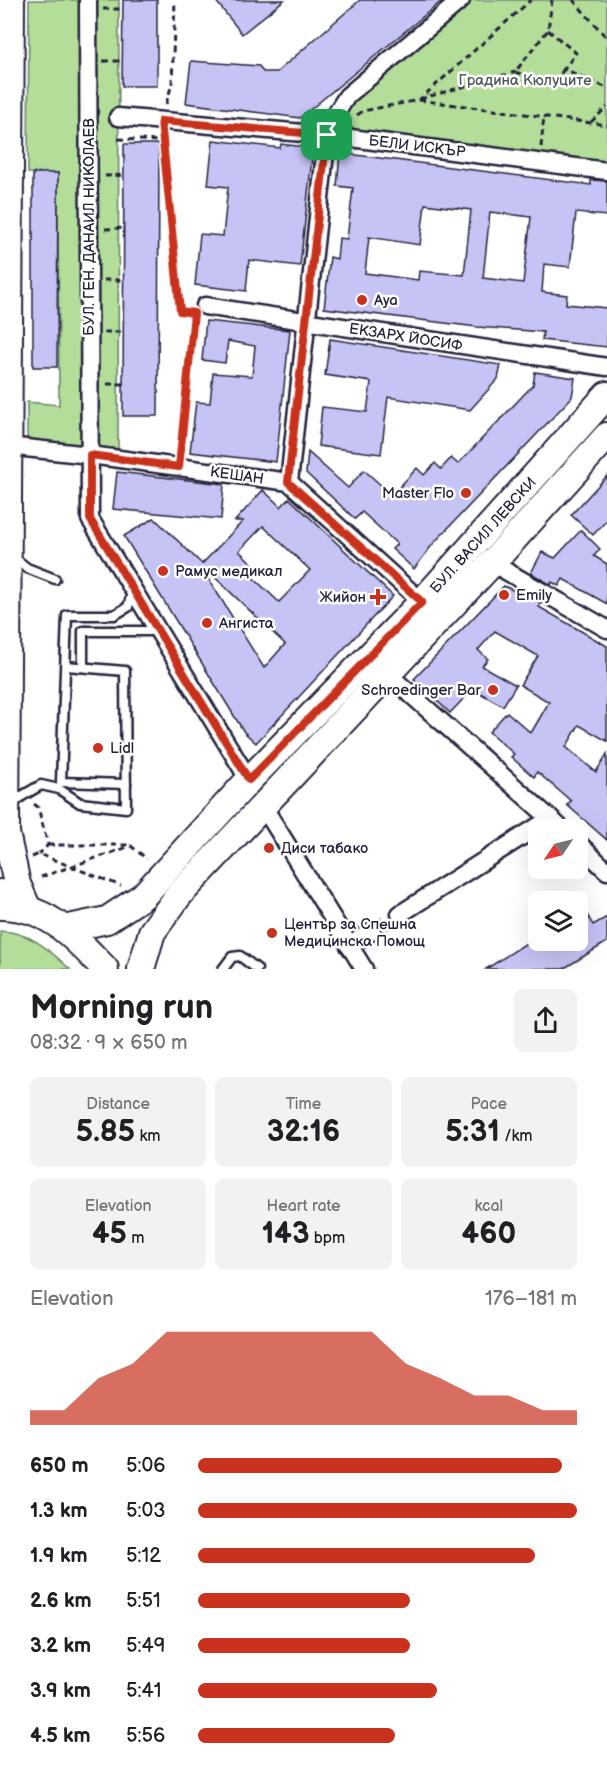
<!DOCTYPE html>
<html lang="en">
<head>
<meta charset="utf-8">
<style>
	:root { --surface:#fff; --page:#f2f2f2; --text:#202124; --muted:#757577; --accent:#c8321e }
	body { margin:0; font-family:"Balsamiq Sans",sans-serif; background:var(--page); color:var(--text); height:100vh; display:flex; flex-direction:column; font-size:22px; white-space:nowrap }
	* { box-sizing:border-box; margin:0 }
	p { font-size:20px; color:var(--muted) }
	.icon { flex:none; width:33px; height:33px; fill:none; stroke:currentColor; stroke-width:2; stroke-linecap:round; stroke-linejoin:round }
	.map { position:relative; height:969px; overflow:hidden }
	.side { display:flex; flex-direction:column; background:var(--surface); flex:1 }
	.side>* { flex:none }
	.needle { width:39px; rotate:235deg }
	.controls { position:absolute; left:528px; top:819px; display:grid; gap:12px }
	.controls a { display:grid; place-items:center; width:60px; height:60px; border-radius:9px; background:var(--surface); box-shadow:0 6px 24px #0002; font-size:30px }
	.pin { position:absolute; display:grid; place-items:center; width:51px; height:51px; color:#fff; margin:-26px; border-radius:12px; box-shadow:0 3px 9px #0006 }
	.round { display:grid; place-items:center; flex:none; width:63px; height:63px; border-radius:9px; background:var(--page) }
	.overview { display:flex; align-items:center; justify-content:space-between; height:102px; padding:0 30px }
	h1 { font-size:33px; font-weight:700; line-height:45px }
	.stats { display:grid; grid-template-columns:repeat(3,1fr); gap:9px; height:102px; padding:6px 30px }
	.stats div { display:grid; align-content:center; border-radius:9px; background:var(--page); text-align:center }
	.stats b { font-size:30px; font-weight:700 }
	.stats small { font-size:16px; font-weight:400 }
	.stats p { font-size:16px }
	.chart { height:168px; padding:12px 30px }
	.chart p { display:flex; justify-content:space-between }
	.chart svg { width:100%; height:108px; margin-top:6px; fill:var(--accent); opacity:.7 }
	ul { padding:0 30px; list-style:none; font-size:20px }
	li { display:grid; grid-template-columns:96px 72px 1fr; align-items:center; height:45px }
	li i { height:15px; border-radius:8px; background:var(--accent) }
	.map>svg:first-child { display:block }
	.green { fill:#b3dd99; stroke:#6a806a; stroke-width:1.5 }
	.building { fill:#c6c3f5; stroke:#22223b; stroke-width:1.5; fill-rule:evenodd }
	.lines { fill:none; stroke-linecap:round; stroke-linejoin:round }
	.minor-tunnel { stroke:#d3d3d8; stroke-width:16; stroke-dasharray:16 8; stroke-linecap:butt }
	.service-casing { stroke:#22223b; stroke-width:13 }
	.minor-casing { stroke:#22223b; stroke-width:21 }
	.tertiary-casing { stroke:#22223b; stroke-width:24 }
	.primary-casing { stroke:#22223b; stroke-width:30 }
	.path { stroke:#22223b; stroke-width:3; stroke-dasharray:6 4.5; stroke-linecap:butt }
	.service { stroke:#fff; stroke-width:8 }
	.minor { stroke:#fff; stroke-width:16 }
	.tertiary { stroke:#fff; stroke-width:20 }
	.primary { stroke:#fff; stroke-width:26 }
	.route-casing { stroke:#fff; stroke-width:12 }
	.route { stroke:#c8321e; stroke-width:8 }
	.poi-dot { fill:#c8321e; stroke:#fff; stroke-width:2 }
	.labels { text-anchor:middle; stroke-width:5; stroke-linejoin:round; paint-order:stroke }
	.park-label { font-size:15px; fill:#4e5a57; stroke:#fff }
	.street-label { font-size:15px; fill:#22223b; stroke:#fff }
	.poi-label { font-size:15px; fill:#22223b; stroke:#fff; text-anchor:start }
</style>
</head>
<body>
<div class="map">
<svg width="607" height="969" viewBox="0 0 607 969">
	<rect width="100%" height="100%" fill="#fff"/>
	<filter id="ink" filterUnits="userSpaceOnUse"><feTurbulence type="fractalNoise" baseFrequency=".0167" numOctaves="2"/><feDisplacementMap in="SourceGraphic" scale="12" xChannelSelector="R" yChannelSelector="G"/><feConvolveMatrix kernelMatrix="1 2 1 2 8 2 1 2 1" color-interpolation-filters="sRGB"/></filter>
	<g filter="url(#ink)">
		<g class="green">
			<polygon points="29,0 119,0 118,459 27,448 27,402 59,405 58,173 28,173"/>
			<polygon points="462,0 607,0 607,171 328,135 348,97"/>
			<path d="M0 931C31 932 48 949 70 969H0Z"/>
		</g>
		<g class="building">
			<polygon points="123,0 157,0 157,86 122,86"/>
			<polygon points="215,0 284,0 242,34"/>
			<polygon points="360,0 443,0 300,118 186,103 191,61 259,66 263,72 277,72"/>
			<polygon points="213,140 280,148 281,144 313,148 300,266 249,260 246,291 195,285 200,234 223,236 228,187 208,185"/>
			<polygon points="124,144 159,144 158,416 123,416"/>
			<path d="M340 153 591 185V180L607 181V216L576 213 570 267 544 264 542 292 567 295 566 304 607 308V347L542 340 543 332 477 327 324 308 330 257 337 259 339 238 347 239 353 188 337 186ZM425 204 471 210 464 275 419 271 418 280 365 273 369 237 420 245ZM490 212 531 217 523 283 483 278Z"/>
			<polygon points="33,173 58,173 57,367 33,367"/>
			<polygon points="206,321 290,330 276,462 190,452 196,402 210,403 213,373 252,376 255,346 228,341 225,363 202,360"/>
			<polygon points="330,339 501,365 498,379 470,410 388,397 381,454 318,446 322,407 367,412 371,382 325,375"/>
			<polygon points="535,372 575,378 572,397 433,544 414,569 392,549 397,544 362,512 355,519 306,473 308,452 348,488 364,470 392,495 417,468 424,475 435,463 441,469 451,458 458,464 533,385"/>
			<polygon points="117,472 224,484 221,519 113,509"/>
			<polygon points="607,476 607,520 593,535 571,515"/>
			<path d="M263 490 281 507 289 498 393 596 256 743 244 732 124 536 154 518 202 564 243 521H235ZM263 526 310 570 279 602 247 572 254 565 239 551ZM205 568 285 644 264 668 203 570Z"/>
			<polygon points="581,530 600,549 594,556 607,564 607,604 563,579 559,586 552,582 551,585 531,573 542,552 555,558"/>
			<polygon points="504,586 541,603 539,607 607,646 607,741 579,725 566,747 596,772 607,754 607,840 567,805 571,801 537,772 534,777 511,757 514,754 489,732 507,712 531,733 549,702 520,685 538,656 495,631 478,650 488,659 482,666 516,685 503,706 473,689 450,713 414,679"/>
			<polygon points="578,899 593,925 607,917 607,942 563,969 486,969 531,940 578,940"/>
		</g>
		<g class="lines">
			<polyline class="minor-tunnel" points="372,931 400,914"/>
			<defs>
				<g id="service">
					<polyline points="13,557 27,568 55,579"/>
					<polyline points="83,667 83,631 158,631"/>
					<polyline points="126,784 61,782 67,615 114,615 128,607 133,590"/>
					<polyline points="11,806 22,796 41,785 59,789 80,803 126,808 125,671 66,666"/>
					<polyline points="223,969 232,957 240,956 257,969"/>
				</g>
				<g id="minor">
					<polyline points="88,0 90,519 249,780"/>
					<polyline points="118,117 327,135 607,171"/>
					<polyline points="205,306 607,367"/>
					<polyline points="7,446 90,455 289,482 422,602"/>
					<polyline points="289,482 327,135 335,115 347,96 461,0"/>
					<polyline points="492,563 607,629"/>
					<polyline points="388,674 563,830"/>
					<polyline points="263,806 364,969"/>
					<polyline points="578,843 607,871"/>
					<polyline points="400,914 551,818"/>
					<polyline points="349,946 372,931"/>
				</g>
				<polyline id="tertiary" points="0,890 27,907"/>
				<g id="primary">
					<polyline points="11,0 6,833 17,884 27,907"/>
					<path d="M0 906C47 905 74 937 105 969"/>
					<polyline points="64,929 107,920 143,896 249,780 422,602 607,395"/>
					<polyline points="141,969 152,932 179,895 492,563 607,436"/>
				</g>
			</defs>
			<use href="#service" class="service-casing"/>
			<use href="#minor" class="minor-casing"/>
			<use href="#tertiary" class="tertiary-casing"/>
			<use href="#primary" class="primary-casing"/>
			<g class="path">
				<polyline points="552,0 548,30 515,72 553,84 564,69"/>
				<polyline points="573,0 607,38"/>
				<polyline points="103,9 123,9"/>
				<polyline points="548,30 576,53 564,69 607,88"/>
				<polyline points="103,61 123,61"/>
				<polyline points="420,99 515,72"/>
				<polyline points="419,100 607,125"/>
				<polyline points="166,104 172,84 175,0"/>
				<polyline points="357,115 363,111 419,100 531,0"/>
				<polyline points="591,122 607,107"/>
				<polyline points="162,136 180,311 189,313"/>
				<polyline points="118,139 163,141"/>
				<polyline points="541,147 544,116"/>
				<polyline points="105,176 124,175"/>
				<polyline points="105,229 124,228"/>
				<polyline points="104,280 124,280"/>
				<polyline points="104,332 123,332"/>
				<polyline points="107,384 124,384"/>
				<polyline points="181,450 193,319"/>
				<polyline points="34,804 38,807 48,845 39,854"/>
				<polyline points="48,845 128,845"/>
				<polyline points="32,857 39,854 121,886"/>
				<polyline points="41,877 131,846 147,859"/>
			</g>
			<use href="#service" class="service"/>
			<use href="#minor" class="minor"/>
			<use href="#tertiary" class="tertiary"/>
			<use href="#primary" class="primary"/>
		</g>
	</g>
	<g class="lines" filter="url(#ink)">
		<defs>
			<polygon id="route" points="161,121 327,135 288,482 422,602 249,780 90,519 90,455 179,467 194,313 180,311"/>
		</defs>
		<use href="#route" class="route-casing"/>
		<use href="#route" class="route"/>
	</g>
	<g class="poi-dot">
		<circle cx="362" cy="300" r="6"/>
		<circle cx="466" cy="493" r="6"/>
		<circle cx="163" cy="571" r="6"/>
		<circle cx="504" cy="595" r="6"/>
		<path d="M375 588h6v6h6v6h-6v6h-6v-6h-6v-6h6z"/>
		<circle cx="207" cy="623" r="6"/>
		<circle cx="493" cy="690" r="6"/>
		<circle cx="98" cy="748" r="6"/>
		<circle cx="269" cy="848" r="6"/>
		<circle cx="272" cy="933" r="6"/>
	</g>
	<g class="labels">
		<g class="park-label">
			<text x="525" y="85">Градина Кюлуците</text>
		</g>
		<g class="street-label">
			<text transform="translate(417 146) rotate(7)" y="5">БЕЛИ ИСКЪР</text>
			<text transform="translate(89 227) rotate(-90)" y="5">БУЛ. ГЕН. ДАНАИЛ НИКОЛАЕВ</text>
			<text transform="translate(406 337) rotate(9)" y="5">ЕКЗАРХ ЙОСИФ</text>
			<text transform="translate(237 475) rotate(8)" y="5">КЕШАН</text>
			<text transform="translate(483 535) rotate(-48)" y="5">БУЛ. ВАСИЛ ЛЕВСКИ</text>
		</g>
		<g class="poi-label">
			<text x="374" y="305">Aya</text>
			<text x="454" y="498" text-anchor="end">Master Flo</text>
			<text x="175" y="576">Рамус медикал</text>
			<text x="516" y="600">Emily</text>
			<text x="366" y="602" text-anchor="end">Жийон</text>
			<text x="219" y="628">Ангиста</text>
			<text x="481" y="695" text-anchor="end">Schroedinger Bar</text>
			<text x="110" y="753">Lidl</text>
			<text x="281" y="853">Диси табако</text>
			<text x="284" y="929">Център за Спешна<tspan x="284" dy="17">Медицинска Помощ</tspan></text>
		</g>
	</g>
</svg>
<div class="controls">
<a><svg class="needle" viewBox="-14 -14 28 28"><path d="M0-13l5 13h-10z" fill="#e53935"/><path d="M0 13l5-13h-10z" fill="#757577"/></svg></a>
<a><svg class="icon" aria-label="layers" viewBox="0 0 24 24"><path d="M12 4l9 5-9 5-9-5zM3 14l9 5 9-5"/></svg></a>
</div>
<div class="pin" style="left:327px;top:135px;background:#1e9e55"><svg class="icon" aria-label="arrive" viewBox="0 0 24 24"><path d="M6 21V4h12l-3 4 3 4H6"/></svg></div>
</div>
<section class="side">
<div class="overview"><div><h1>Morning run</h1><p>08:32 · 9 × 650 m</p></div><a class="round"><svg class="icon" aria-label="share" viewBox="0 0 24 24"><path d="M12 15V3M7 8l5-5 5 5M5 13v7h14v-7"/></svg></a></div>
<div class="stats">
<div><p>Distance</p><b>5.85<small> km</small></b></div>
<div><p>Time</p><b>32:16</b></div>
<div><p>Pace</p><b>5:31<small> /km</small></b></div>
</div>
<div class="stats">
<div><p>Elevation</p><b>45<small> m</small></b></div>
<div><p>Heart rate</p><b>143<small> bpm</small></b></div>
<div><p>kcal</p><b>460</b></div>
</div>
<div class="chart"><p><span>Elevation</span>176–181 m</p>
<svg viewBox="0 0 160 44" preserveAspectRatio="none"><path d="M0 44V38L10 38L20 25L30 19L40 6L50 6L60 6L70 6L80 6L90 6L100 6L110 19L120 25L130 32L140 32L150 38L160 38V44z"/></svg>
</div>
<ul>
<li><b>650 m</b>5:06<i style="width:96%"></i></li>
<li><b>1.3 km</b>5:03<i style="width:100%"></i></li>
<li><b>1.9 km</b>5:12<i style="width:89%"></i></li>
<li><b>2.6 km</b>5:51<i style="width:56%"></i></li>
<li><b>3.2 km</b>5:49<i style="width:56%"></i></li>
<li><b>3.9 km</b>5:41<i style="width:63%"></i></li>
<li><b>4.5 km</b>5:56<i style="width:52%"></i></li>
</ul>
</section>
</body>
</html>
